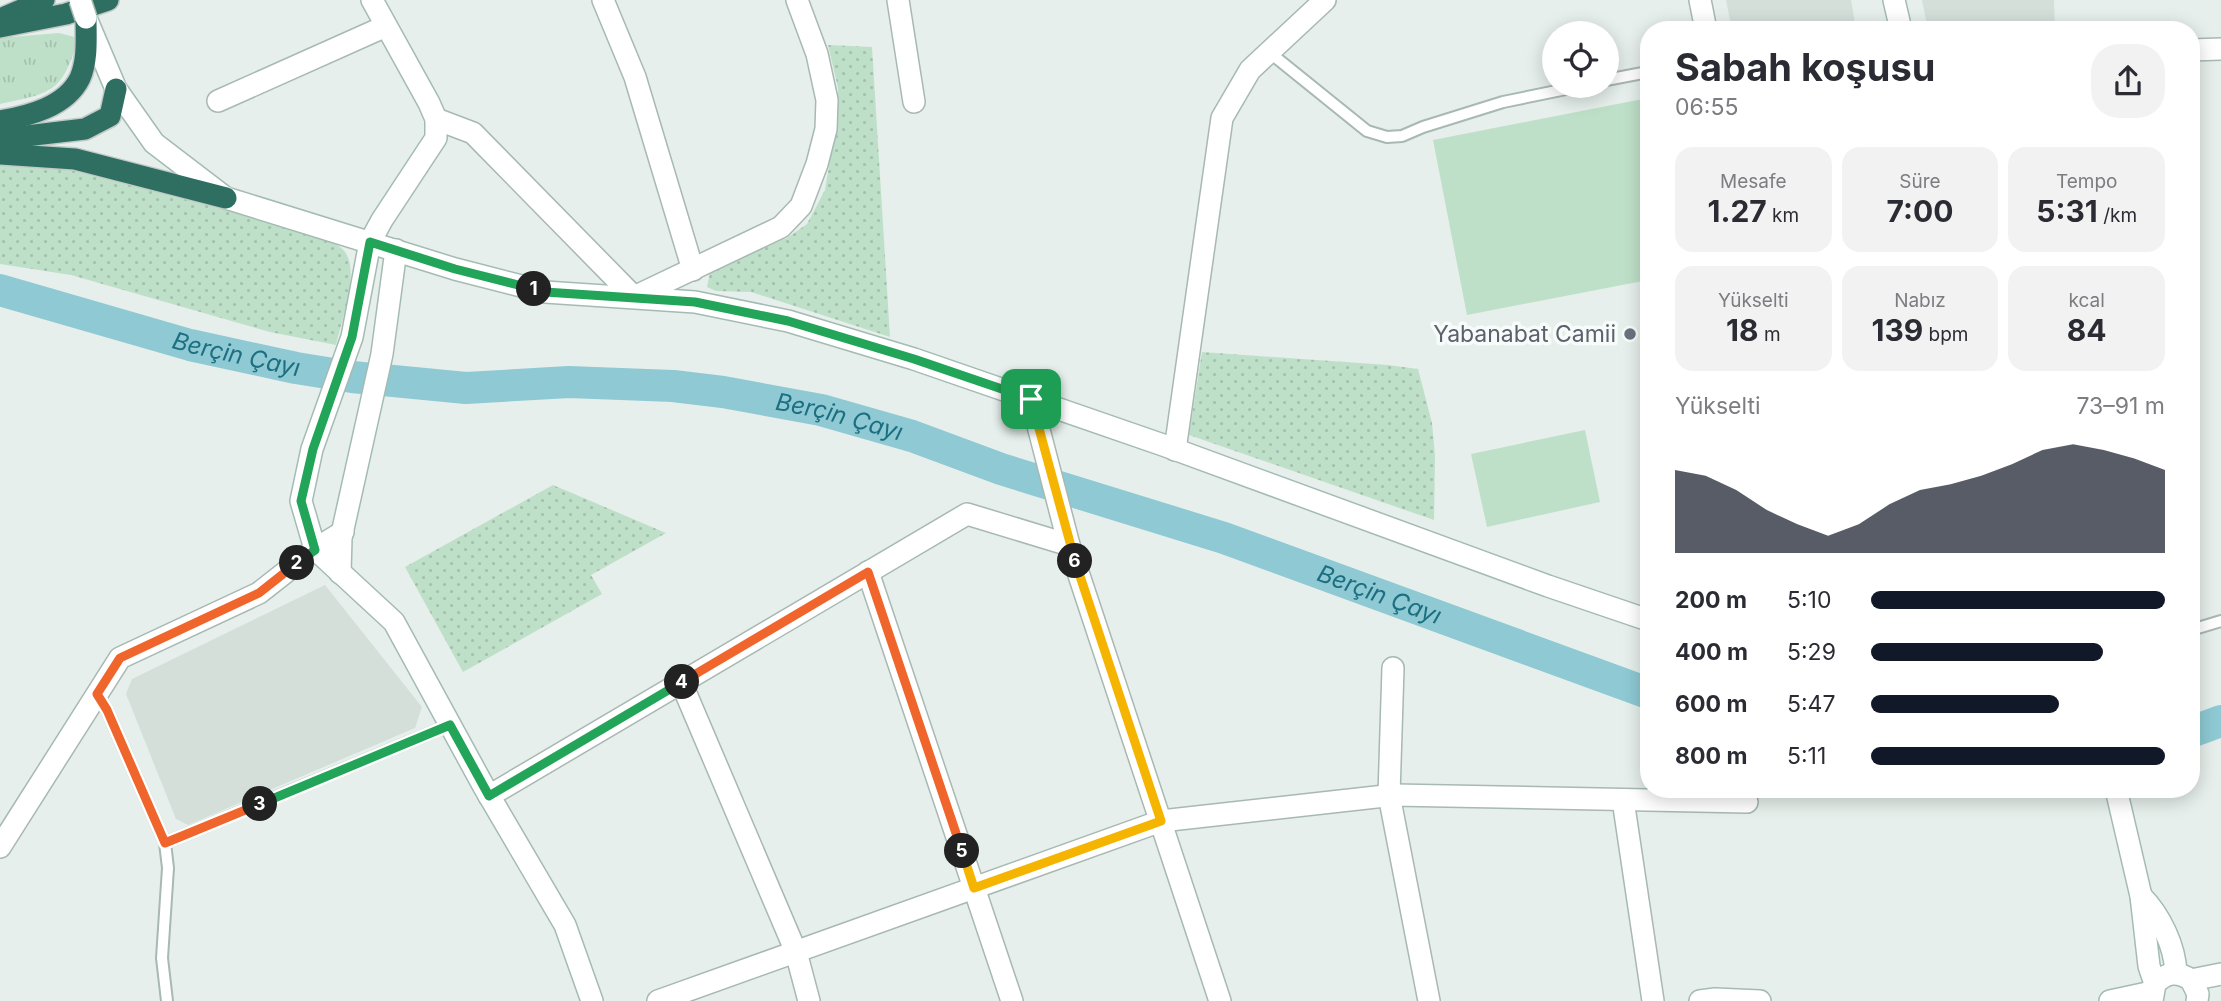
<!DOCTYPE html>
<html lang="tr">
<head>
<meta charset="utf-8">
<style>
	:root { --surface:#fff; --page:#f2f2f3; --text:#2b2b33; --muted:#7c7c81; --accent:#111827 }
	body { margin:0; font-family:Inter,sans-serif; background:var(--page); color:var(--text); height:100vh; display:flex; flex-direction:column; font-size:26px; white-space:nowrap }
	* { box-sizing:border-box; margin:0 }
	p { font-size:23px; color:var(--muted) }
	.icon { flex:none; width:38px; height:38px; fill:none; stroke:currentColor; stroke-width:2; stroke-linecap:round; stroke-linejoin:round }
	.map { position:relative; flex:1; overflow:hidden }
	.details { position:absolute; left:1640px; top:21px; width:560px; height:777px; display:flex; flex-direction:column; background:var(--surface); border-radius:28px; box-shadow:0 4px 18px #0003 }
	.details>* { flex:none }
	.buttons { position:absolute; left:1542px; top:21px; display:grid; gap:14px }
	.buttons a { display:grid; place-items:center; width:77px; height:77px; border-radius:50%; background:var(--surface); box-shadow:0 4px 18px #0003; font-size:35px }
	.pin { position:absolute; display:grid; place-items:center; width:60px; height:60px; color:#fff; margin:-30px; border-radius:14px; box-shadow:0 4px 10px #0006 }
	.km { position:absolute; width:35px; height:35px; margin:-18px; border-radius:50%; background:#222; color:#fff; font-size:19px; line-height:35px; text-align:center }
	.round { display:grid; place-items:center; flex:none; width:74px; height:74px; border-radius:28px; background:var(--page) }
	.head { display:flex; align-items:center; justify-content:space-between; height:119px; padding:0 35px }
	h1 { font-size:38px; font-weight:700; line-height:52px }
	.stats { display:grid; grid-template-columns:repeat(3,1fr); gap:10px; height:119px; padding:7px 35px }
	.stats div { display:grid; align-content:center; border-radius:18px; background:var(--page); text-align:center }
	.stats b { font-size:30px; font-weight:700 }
	.stats small { font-size:19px; font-weight:400 }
	.stats p { font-size:19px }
	.chart { height:196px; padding:14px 35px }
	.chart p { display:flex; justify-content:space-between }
	.chart svg { width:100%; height:126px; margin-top:7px; fill:var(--accent); opacity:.7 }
	ul { padding:0 35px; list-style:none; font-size:23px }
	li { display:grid; grid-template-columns:112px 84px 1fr; align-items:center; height:52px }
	li i { height:18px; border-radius:9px; background:var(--accent) }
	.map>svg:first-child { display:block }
	.built { fill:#d4dfda }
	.grass { fill:url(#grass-tufts) }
	.park { fill:url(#park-dots) }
	.garden { fill:#bfe0c8 }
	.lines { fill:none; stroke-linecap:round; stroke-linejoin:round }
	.river { stroke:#8ec9d4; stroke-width:32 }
	.lane-casing { stroke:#a8b8b2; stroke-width:14 }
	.street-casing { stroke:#a8b8b2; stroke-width:24 }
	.secondary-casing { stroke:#a4bbb3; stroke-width:24 }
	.highway-casing { stroke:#c2cac8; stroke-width:24 }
	.lane { stroke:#fff; stroke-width:10 }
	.street { stroke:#fff; stroke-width:21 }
	.secondary { stroke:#fff; stroke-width:21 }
	.highway { stroke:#2f6f62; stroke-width:21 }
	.secondary-bridge-casing { stroke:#a4bbb3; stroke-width:24; stroke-linecap:butt }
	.secondary-bridge { stroke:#fff; stroke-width:21 }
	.split-1-casing { stroke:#fff; stroke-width:14 }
	.split-2-casing { stroke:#fff; stroke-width:14 }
	.split-3-casing { stroke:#fff; stroke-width:14 }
	.split-4-casing { stroke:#fff; stroke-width:14 }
	.split-5-casing { stroke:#fff; stroke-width:14 }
	.split-6-casing { stroke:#fff; stroke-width:14 }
	.split-7-casing { stroke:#fff; stroke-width:14 }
	.split-1 { stroke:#22a559; stroke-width:9 }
	.split-2 { stroke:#22a559; stroke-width:9 }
	.split-3 { stroke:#f0652b; stroke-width:9 }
	.split-4 { stroke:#22a559; stroke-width:9 }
	.split-5 { stroke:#f0652b; stroke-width:9 }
	.split-6 { stroke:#f5b400; stroke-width:9 }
	.split-7 { stroke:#f5b400; stroke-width:9 }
	.worship-dot { fill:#6b7280; stroke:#f7fbf9; stroke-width:2.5 }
	.labels { text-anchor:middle; stroke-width:7; stroke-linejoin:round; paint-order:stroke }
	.worship-label { font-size:23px; fill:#5b616d; stroke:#f7fbf9; text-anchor:end }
	.water-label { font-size:24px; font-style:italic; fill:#1c6f80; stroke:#f7fbf9 }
</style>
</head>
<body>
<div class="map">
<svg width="2221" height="1001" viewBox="0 0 2221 1001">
	<defs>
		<pattern id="grass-tufts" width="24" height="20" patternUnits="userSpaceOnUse" patternTransform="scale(1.75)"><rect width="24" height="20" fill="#bfe0c8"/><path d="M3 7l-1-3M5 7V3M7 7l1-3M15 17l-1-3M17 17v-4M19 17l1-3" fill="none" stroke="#a4c1ad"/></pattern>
		<pattern id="park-dots" width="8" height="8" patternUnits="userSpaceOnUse" patternTransform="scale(1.75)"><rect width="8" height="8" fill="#bfe0c8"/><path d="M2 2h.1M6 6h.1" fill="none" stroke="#a4c1ad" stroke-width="1.8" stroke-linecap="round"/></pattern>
	</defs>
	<rect width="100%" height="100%" fill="#e6efeb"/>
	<g class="built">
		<polygon points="1726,0 1851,0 1856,30 1732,30"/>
		<polygon points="1922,0 2054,0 2055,29 1928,30"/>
		<polygon points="325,585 422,707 415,728 188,825 176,819 126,694 132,679"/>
	</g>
	<path class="grass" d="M59 33 75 37 77 43C61 94 50 93 0 104V38Z"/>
	<g class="park">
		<polygon points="828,45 872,47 890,337 751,292 716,291 707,287 710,272 733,255 787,238 807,224 825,190 838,111 838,88"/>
		<path d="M0 164 78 169 322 237C330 241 340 245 345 252 360 272 341 322 336 345L270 332 71 275 0 264Z"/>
		<polygon points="1202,352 1388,365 1418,369 1432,423 1435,456 1434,520 1189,435"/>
		<polygon points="553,485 666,533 591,575 602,594 463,672 405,567"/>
	</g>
	<g class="garden">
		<polygon points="1648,98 1648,280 1467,315 1433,140"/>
		<polygon points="1585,430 1600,502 1487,527 1471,454"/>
	</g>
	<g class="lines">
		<g class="river">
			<path id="s1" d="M0 290 190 345 296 368 352 377 466 388 569 382 673 386 723 392 821 410 912 436 1001 469 1224 538 1648 693"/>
			<polyline points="2191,732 2221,721"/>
		</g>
		<defs>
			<g id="lane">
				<polyline points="1269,52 1367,131 1387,137 1402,136 1423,127 1503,102 1581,86"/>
				<polyline points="1606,80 1648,72"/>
				<polyline points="2191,630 2221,621"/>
				<polyline points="97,694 107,710 165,843 168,868 162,958 167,1001"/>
				<polyline points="165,843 450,725"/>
			</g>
			<g id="street">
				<polyline points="603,0 635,77 693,270"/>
				<polyline points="898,0 914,102"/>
				<polyline points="1700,0 1706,30"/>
				<polyline points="2191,50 2221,49"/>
				<polyline points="218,101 386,26"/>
				<polyline points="436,119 473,133 634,297 781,227 801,206 817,164 826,129 827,100 817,54 797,0"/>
				<polyline points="1031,399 1069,545 1220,1001"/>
				<polyline points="1175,450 1222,118 1250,70 1325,0"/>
				<polyline points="868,572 1012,1001"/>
				<polyline points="1393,668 1389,795 1429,1001"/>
				<polyline points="681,682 796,952 809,1001"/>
				<polyline points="489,796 967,514 1069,545"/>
				<polyline points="1623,800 1653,1001"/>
				<polyline points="0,847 120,658 259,593 315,549 343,532"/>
				<polyline points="658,1001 1161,821 1394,795 1747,802"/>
			</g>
			<g id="secondary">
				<polyline points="372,0 429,103 436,119 436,138 382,220 370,242 352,337 312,449 301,501 315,549 394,622 484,787 565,925 592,1001"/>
				<polyline points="1894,0 1901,30"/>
				<polyline points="86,18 116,89 154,143 226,198 455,269 545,292 695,302 788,321 914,359 1163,445 1548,586 1648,620"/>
				<polyline points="340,573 341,538 382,354 396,250"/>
				<polyline points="2116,789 2141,896 2149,966 2155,984"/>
				<path d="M2141 896C2160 915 2175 946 2176 973"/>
				<polyline points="2191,980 2221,974"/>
				<polyline points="1700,1001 1715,999 1760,1001"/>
				<polyline points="2110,1001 2152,992"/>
				<path d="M2152 1001 2155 984C2166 972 2178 971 2191 980L2198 994 2197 1001"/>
			</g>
			<g id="highway">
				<polyline points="5,17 44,0"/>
				<polyline points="0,27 66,14 108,0"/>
				<path d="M0 121C28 116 66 107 80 78 88 60 86 37 86 18"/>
				<polyline points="0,139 85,129 110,116 116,89"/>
				<polyline points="0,154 75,159 226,198"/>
			</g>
		</defs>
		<use href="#lane" class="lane-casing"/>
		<use href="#street" class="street-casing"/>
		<use href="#secondary" class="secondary-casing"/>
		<use href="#highway" class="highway-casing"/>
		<use href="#lane" class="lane"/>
		<use href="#street" class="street"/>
		<use href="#secondary" class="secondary"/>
		<use href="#highway" class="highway"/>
		<defs>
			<polyline id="secondary-bridge" points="80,0 86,18"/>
		</defs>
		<use href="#secondary-bridge" class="secondary-bridge-casing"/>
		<use href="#secondary-bridge" class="secondary-bridge"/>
	</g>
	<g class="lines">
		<defs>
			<polyline id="split-1" points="534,289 545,292 695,302 788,321 914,359 1031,399"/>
			<polyline id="split-2" points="297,563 315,550 301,501 313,449 352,337 370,242 455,269 534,289"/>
			<polyline id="split-3" points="260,804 165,843 107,710 97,694 120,658 259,593 297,563"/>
			<polyline id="split-4" points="260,804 450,725 489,796 682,682"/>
			<polyline id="split-5" points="682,682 868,572 962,851"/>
			<polyline id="split-6" points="962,851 974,888 1161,821 1075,561"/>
			<polyline id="split-7" points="1031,399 1075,561"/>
		</defs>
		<use href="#split-1" class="split-1-casing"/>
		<use href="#split-2" class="split-2-casing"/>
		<use href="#split-3" class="split-3-casing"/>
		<use href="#split-4" class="split-4-casing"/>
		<use href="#split-5" class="split-5-casing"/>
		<use href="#split-6" class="split-6-casing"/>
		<use href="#split-7" class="split-7-casing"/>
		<use href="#split-1" class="split-1"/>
		<use href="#split-2" class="split-2"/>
		<use href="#split-3" class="split-3"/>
		<use href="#split-4" class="split-4"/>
		<use href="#split-5" class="split-5"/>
		<use href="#split-6" class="split-6"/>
		<use href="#split-7" class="split-7"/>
	</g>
	<circle class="worship-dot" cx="1630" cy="334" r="7"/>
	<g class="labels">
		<g class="worship-label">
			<text x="1616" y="342">Yabanabat Camii</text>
		</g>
		<g class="water-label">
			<text dy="8" stroke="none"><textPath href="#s1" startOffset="245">Berçin Çayı</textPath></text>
			<text dy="8" stroke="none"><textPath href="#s1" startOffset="854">Berçin Çayı</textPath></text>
			<text dy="8" stroke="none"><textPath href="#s1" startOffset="1423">Berçin Çayı</textPath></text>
		</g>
	</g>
</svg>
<div class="buttons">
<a><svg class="icon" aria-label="locate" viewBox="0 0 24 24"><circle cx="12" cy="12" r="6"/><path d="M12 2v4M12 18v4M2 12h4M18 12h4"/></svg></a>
</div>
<div class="pin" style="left:1031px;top:399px;background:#1e9e55"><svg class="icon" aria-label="arrive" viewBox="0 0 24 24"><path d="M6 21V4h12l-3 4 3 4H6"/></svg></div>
<b class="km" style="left:534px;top:289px">1</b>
<b class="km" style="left:297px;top:563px">2</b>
<b class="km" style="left:260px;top:804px">3</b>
<b class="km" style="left:682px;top:682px">4</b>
<b class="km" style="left:962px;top:851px">5</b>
<b class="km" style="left:1075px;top:561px">6</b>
<section class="details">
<div class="head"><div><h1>Sabah koşusu</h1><p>06:55</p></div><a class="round"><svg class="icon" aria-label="share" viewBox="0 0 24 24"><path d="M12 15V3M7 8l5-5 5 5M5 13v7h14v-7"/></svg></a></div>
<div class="stats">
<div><p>Mesafe</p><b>1.27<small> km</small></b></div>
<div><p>Süre</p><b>7:00</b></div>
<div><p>Tempo</p><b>5:31<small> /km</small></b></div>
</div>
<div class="stats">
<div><p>Yükselti</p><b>18<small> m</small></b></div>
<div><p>Nabız</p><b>139<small> bpm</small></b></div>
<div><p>kcal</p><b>84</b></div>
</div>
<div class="chart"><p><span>Yükselti</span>73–91 m</p>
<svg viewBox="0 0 160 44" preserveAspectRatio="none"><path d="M0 44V15L10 17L20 22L30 29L40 34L50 38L60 34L70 27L80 22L90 20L100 17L110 13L120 8L130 6L140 8L150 11L160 15V44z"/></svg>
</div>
<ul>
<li><b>200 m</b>5:10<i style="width:100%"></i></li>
<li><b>400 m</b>5:29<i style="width:79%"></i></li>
<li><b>600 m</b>5:47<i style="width:64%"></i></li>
<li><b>800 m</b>5:11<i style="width:100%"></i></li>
</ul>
</section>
</div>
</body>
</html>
